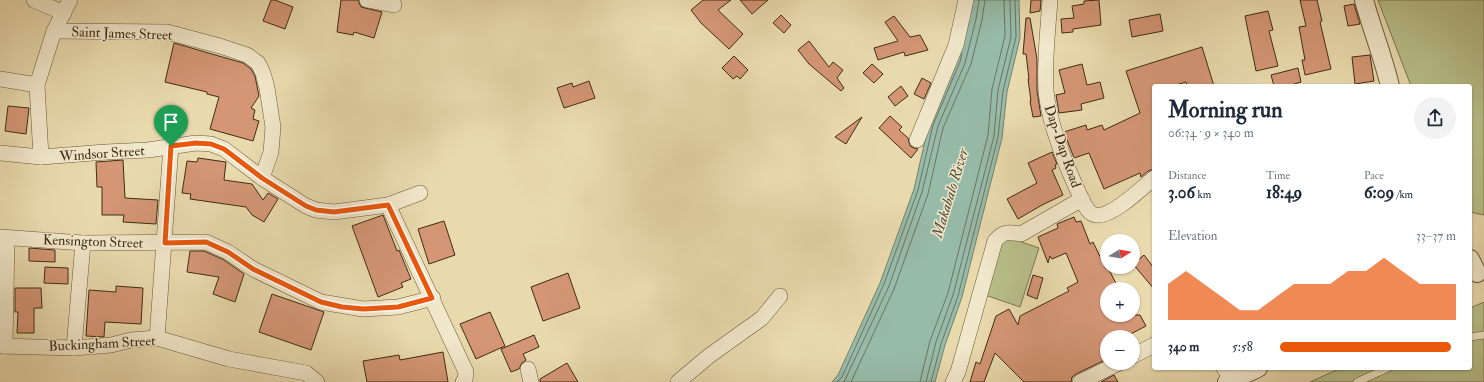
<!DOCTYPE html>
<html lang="en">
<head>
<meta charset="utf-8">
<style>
	:root { --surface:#fff; --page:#f2f2f3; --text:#1f2937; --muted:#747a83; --accent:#ea580c }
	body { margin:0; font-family:"IM FELL Double Pica",serif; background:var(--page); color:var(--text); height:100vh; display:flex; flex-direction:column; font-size:15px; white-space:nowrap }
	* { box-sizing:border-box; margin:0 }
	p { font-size:13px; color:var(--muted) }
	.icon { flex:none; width:22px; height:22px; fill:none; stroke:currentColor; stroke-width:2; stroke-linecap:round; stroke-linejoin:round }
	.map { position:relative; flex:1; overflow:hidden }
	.details { position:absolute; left:1152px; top:84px; width:320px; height:286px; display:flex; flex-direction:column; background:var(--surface); border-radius:4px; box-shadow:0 1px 3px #0004 }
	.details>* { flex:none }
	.needle { width:26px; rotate:79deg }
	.tools { position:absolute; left:1100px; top:234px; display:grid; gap:8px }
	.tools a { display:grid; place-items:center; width:40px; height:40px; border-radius:50%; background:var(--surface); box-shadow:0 1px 3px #0004; font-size:20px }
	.pin { position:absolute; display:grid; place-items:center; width:34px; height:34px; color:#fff; margin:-41px -17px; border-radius:50% 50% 50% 0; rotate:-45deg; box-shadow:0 0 4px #0007 }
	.pin .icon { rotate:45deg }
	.round { display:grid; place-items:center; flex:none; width:42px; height:42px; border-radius:21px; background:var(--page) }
	.summary { display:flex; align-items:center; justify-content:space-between; height:68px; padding:0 16px }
	h1 { font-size:22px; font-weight:800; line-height:30px }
	.figures { display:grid; grid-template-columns:repeat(3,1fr); gap:6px; height:68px; padding:4px 16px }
	.figures div { display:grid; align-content:center }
	.figures b { font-size:17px; font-weight:800 }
	.figures small { font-size:11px; font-weight:400 }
	.figures p { font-size:11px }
	.chart { height:112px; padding:8px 16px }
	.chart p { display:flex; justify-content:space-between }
	.chart svg { width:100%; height:72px; margin-top:4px; fill:var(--accent); opacity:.7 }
	ul { padding:0 16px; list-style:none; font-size:13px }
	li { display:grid; grid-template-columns:64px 48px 1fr; align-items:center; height:30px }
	li i { height:10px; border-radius:5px; background:var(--accent) }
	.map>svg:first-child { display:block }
	.green { fill:#b8bf89; stroke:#7c7650 }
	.water { fill:#97bba9; stroke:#74826e }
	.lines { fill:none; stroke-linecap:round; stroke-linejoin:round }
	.shore { stroke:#6c7460; stroke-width:1 }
	.building { fill:#d49675; stroke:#402d16 }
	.service-casing { stroke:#6a583c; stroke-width:8 }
	.minor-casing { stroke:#6a583c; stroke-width:16 }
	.tertiary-casing { stroke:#6a583c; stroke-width:20 }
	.service { stroke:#f1e7ca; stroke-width:7 }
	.minor { stroke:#f1e7ca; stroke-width:15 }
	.tertiary { stroke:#f1e7ca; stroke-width:18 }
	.route-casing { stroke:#fff; stroke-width:8 }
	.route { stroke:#ea580c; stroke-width:5 }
	.labels { text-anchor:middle; stroke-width:3; stroke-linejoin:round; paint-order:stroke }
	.street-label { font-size:14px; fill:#402d16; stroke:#f1e7ca }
	.water-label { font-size:15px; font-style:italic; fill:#56503b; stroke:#f1e7ca }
</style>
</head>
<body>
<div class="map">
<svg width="1484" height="382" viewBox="0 0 1484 382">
	<rect width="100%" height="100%" fill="#e9daad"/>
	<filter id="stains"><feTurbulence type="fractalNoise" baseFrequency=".005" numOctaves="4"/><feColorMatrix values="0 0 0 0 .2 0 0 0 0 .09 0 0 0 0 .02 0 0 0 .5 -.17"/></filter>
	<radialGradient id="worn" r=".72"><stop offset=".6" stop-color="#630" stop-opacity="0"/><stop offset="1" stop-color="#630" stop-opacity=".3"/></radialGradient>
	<g class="green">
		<polygon points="1378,0 1484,0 1484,215 1470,212 1470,86 1411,86"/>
		<polygon points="1004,236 1039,248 1020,307 985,295"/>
		<polygon points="1484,302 1484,382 1310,382 1341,368 1470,368 1470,308"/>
	</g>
	<polygon class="water" points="971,0 1019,0 1020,38 1007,92 1002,138 962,297 945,345 935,382 832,382 838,375 880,283 914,189 929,123"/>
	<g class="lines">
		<g class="shore">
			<polyline points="837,382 842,377 884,284 918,190 933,125 960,62 962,53"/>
			<polyline points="844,382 889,286 922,192 938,126 965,63 976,19 979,0"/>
			<polyline points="851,382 894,289 928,194 943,128 971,64 982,20 985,0"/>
			<polyline points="920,382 930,341 948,293 988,135 992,89 1005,36 1004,0"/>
			<polyline points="926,382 936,342 953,295 994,136 998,90 1011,37 1010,0"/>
			<polyline points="931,382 941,344 958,296 998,137 1003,91 1016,37 1015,0"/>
		</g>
	</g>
	<g class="building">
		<polygon points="271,0 275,0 293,7 285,29 263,21"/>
		<polygon points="341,0 358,0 361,7 382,12 374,38 354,32 353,35 337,32"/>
		<polygon points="703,0 731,0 718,10 743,34 729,49 701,23 691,10"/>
		<polygon points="740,0 768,0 752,14"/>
		<polygon points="1031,0 1041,0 1040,11 1030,13"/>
		<polygon points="1099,0 1101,25 1073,29 1073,32 1062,33 1061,19 1074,18 1072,6 1084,4 1084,1"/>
		<polygon points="1300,0 1317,0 1322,21 1320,22 1331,69 1305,75 1302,60 1305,60 1299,27 1306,26"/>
		<polygon points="1354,4 1360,24 1348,26 1344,6"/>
		<polygon points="1268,11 1273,30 1269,31 1278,66 1256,71 1245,16"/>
		<polygon points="1160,14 1163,31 1132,37 1129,20"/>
		<polygon points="781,15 791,25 784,33 773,23"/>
		<polygon points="894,16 910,37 920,35 928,50 905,56 904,52 878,60 874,48 898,41 885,22"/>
		<polygon points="1026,18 1030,18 1037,59 1037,91 1041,116 1033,117 1030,101 1031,101 1028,79 1029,79 1026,54 1023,54"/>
		<polygon points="809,41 829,67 833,62 843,70 837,78 844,88 841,91 809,64 798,50"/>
		<polygon points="174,43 243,63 251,69 255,76 259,96 251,108 255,110 253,119 259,121 253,141 210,129 219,97 207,94 207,92 165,82"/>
		<polygon points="1202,47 1214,86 1187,86 1186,82 1173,86 1154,86 1154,169 1148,171 1141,177 1140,173 1104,189 1089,153 1074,158 1064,132 1086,125 1087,130 1102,125 1104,130 1140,113 1126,71"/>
		<polygon points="1370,55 1374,81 1355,84 1352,57"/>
		<polygon points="734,56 748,70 740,79 737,76 733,79 722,68"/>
		<polygon points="872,64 883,74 874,83 863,73"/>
		<polygon points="1082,64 1087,85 1100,82 1104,98 1081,104 1082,110 1059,113 1056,95 1065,93 1059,70"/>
		<polygon points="1298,68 1301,82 1288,86 1274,86 1271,75"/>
		<polygon points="922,78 931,83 924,99 914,94"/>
		<polygon points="589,81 595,98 564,108 557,88 572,83 573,87"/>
		<polygon points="901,86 908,96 895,106 888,97"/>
		<polygon points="8,106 29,108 26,134 5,131"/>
		<polygon points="890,116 902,127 899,130 908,138 910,146 914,148 918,149 911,158 879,128"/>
		<polygon points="862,117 846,144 835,137"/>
		<polygon points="1052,152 1057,164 1055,165 1056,168 1052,170 1063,195 1042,205 1018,219 1007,199 1037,183 1028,163"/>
		<polygon points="198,158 226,162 224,180 252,184 263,200 268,193 278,199 264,222 252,215 246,207 190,199 191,194 182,193 187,161 197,162"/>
		<polygon points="123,160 125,198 158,200 156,224 123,222 124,215 102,215 102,187 97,187 96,162"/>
		<polygon points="383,215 397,251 399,250 411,279 401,283 403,287 378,297 352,226"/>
		<polygon points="1074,217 1076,222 1081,221 1090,244 1093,242 1106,269 1108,268 1119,289 1107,289 1107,315 1140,315 1146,326 1125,337 1107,337 1107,359 1076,374 1072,377 1071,382 1024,382 995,353 984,382 970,382 976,362 980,364 996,316 1009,309 1018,325 1020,316 1069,291 1067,288 1078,282 1066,253 1052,259 1050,256 1048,263 1038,237 1058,228 1057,224"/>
		<polygon points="444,221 455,255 429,264 418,229"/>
		<polygon points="29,248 55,250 55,262 29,261"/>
		<polygon points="190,251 204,251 224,260 244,274 235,302 213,294 219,277 187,272"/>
		<polygon points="1144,255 1154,268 1154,289 1133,264"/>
		<polygon points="45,267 68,268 68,284 44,283"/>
		<polygon points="568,273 580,308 543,321 531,287"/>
		<polygon points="1033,275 1043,278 1037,299 1027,295"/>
		<polygon points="116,286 143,288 141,324 105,322 104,337 86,336 89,290 116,292"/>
		<polygon points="15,288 41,288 42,308 34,308 34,333 17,333 18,312 15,312"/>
		<polygon points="272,294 324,312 311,350 259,332"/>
		<polygon points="490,312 505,346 476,359 460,324"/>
		<polygon points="534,335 539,347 523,354 526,360 522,363 519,369 511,372 501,349"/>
		<polygon points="443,352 448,382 367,382 363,361 399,355 400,360"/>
		<polygon points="567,363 578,382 540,382 540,379"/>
		<polygon points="1114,375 1118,382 1101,382"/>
	</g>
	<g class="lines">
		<defs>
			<g id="service">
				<polyline points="1470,337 1484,335"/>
				<polyline points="1357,382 1388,368"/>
			</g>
			<g id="minor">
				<polyline points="34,0 64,13"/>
				<polyline points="367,0 394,5"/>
				<path d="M1050 0C1048 30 1044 61 1046 91 1049 123 1063 158 1076 187 1080 195 1086 214 1096 215 1111 218 1142 188 1154 178"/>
				<polyline points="54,31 167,32 220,46 247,55 258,63 263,73 267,88 273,127 271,152 262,178"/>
				<polyline points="0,79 37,85"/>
				<polyline points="917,140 956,45 966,0"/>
				<polyline points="0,153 41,157 106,152 148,150 196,143 211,144 224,149 262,178 306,206 316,210 334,212 388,205 420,193"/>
				<polyline points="41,157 37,85 54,31 70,0"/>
				<polyline points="388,205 466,372 465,380 463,382"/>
				<polyline points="0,237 83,243 206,242 228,252 253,269 321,302 363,309 398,307 433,298"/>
				<polyline points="157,338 171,146"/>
				<polyline points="0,346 74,348 111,345 131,340 157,338 229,359 306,373 317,382"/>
				<polyline points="5,346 7,238"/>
				<polyline points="74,348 83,243"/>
				<polyline points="1133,356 1154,345"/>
				<polyline points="1224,368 1232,380"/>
				<polyline points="528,369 531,382"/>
				<polyline points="678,382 709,356 762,318 780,296"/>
				<path d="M953 382 958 372 995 241C1003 231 1009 232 1021 234L1082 199"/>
				<polyline points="1080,382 1119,363"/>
			</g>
			<g id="tertiary">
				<path d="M1364 0C1372 29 1383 57 1390 86"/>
				<polyline points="1470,259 1477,273"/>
				<polyline points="1227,382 1258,368"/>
			</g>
		</defs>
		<use href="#service" class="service-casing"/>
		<use href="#minor" class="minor-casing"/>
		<use href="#tertiary" class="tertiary-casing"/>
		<use href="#service" class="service"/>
		<use href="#minor" class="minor"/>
		<use href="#tertiary" class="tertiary"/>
	</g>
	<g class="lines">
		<defs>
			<polygon id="route" points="196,143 211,144 224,149 262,178 306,206 316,210 334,212 388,205 432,298 398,307 363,309 342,307 321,302 253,269 228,252 206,242 165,243 171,146"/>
		</defs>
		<use href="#route" class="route-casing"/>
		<use href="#route" class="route"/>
	</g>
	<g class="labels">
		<g class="street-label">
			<text transform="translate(122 33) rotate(2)" y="5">Saint James Street</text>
			<text transform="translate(1063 146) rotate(71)" y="5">Dap-Dap Road</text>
			<text transform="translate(102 153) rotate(-4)" y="5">Windsor Street</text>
			<text transform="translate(93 241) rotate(2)" y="5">Kensington Street</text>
			<text transform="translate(102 343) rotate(-3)" y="5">Buckingham Street</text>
		</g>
		<g class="water-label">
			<text transform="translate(950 193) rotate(-73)" y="5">Makabalo River</text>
		</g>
	</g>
	<rect width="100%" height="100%" filter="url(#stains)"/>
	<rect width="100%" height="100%" fill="url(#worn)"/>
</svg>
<div class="tools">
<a><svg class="needle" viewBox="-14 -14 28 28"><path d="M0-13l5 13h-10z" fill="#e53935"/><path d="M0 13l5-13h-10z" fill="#747a83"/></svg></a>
<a>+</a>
<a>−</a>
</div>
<div class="pin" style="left:171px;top:146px;background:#1e9e55"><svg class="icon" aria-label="arrive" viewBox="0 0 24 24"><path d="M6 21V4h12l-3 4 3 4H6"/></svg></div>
<section class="details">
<div class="summary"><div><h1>Morning run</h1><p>06:34 · 9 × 340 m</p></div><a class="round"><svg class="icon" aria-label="share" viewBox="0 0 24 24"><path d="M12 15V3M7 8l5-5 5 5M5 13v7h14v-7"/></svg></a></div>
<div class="figures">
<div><p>Distance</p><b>3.06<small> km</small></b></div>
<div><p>Time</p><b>18:49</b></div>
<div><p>Pace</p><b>6:09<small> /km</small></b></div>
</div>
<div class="chart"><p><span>Elevation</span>33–37 m</p>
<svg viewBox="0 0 160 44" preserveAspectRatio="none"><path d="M0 44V22L10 14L20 22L30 30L40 38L50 38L60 30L70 22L80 22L90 22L100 14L110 14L120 6L130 14L140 22L150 22L160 22V44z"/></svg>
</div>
<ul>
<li><b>340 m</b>5:58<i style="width:97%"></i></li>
</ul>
</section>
</div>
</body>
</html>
